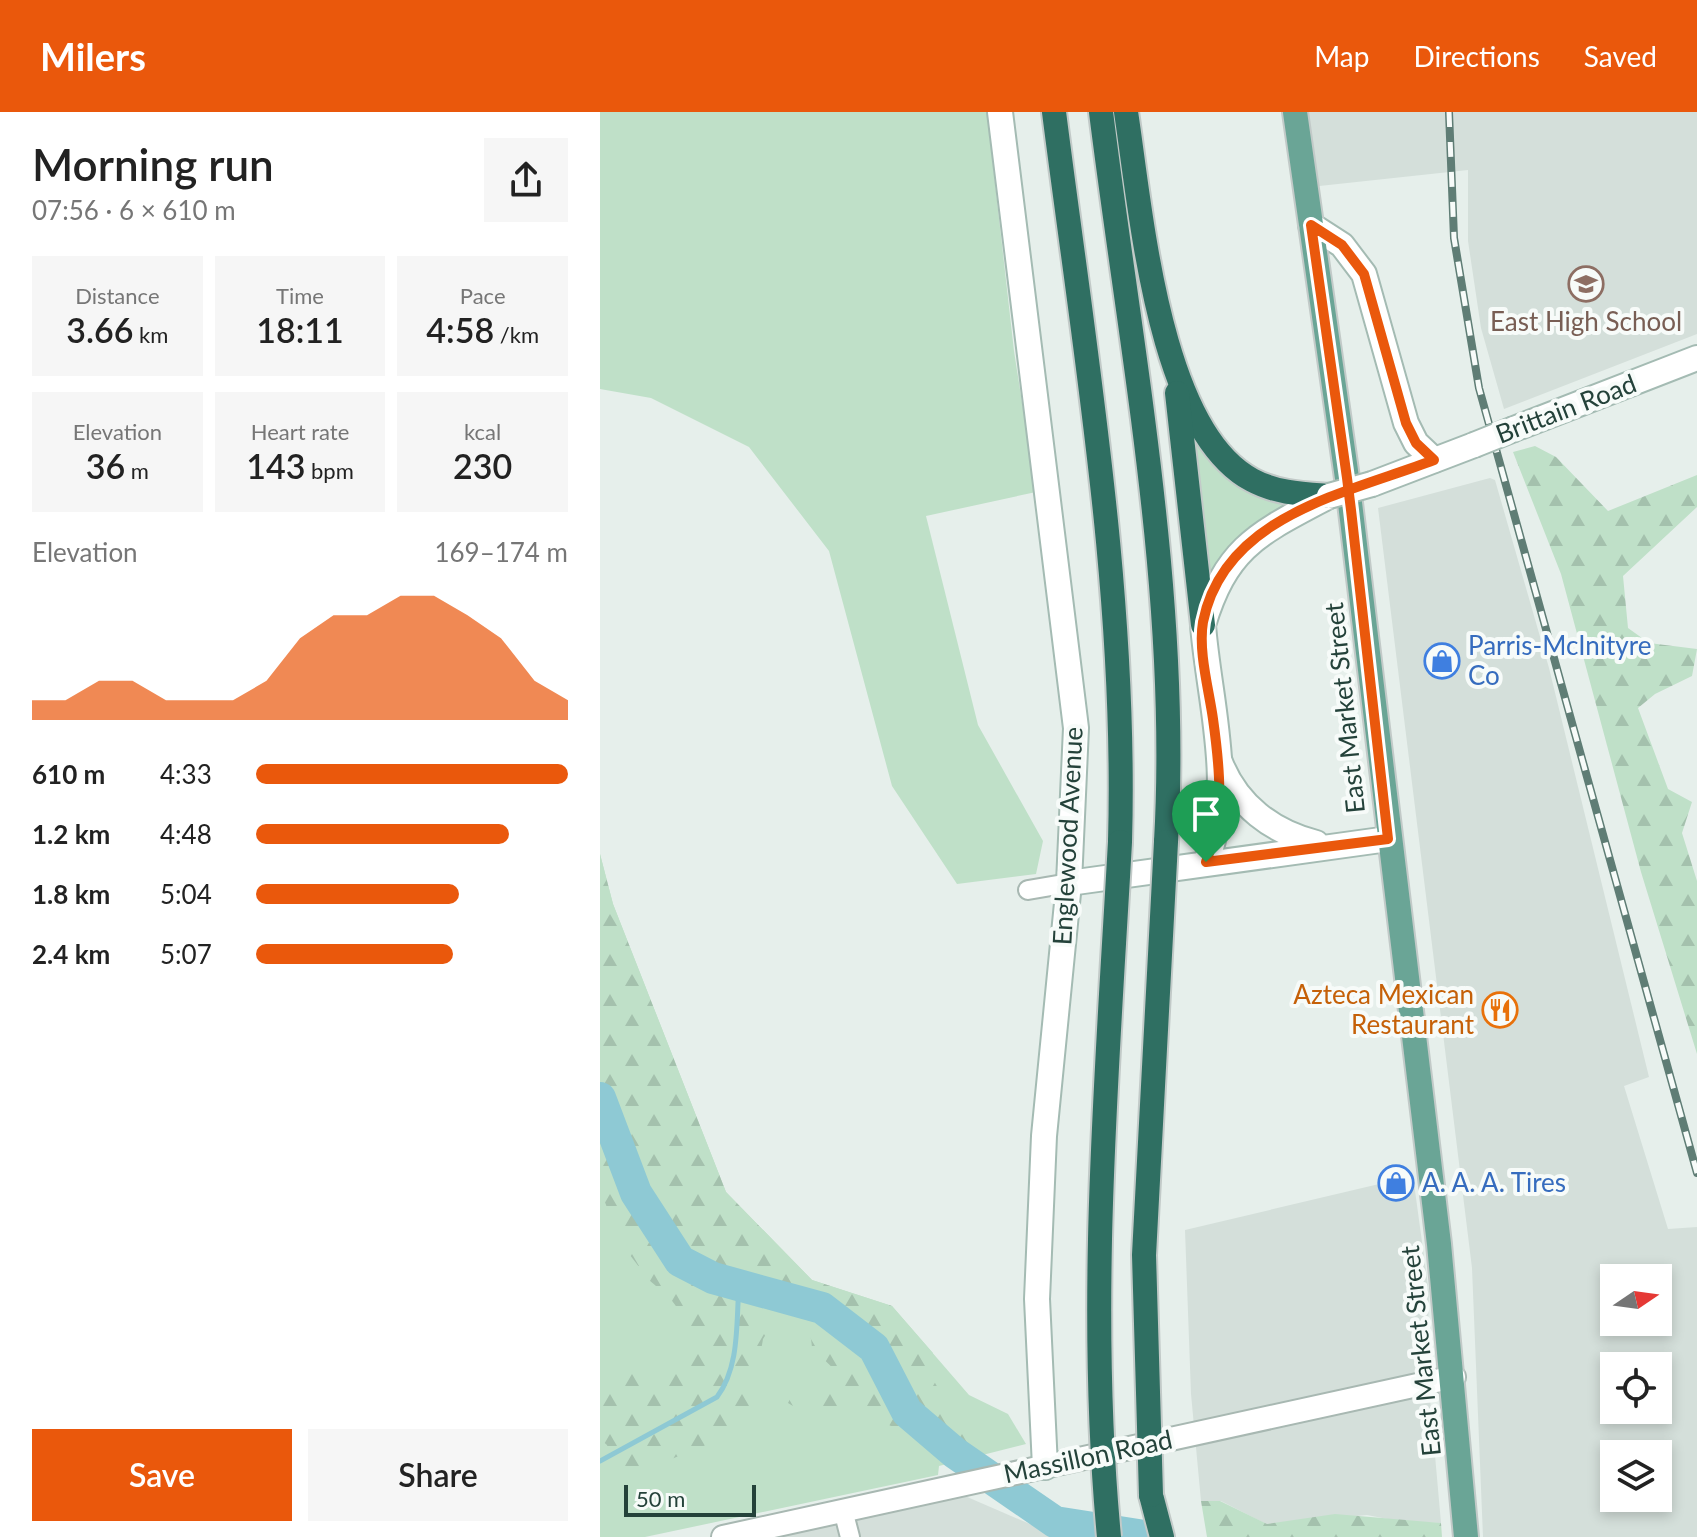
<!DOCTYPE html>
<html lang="en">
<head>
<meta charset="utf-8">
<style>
	:root { --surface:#fff; --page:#f6f6f6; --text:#222; --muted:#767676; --accent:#ea580c }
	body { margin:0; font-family:Lato,sans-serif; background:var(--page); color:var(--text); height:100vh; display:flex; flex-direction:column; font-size:30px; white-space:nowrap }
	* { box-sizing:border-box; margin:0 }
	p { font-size:26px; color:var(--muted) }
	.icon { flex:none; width:44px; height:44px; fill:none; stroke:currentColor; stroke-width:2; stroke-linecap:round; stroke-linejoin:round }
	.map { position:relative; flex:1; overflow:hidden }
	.drawer { display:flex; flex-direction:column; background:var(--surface); width:600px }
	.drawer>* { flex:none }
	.needle { width:52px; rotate:77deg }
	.buttons { position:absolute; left:1000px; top:1152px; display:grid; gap:16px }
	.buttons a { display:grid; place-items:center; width:72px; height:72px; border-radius:0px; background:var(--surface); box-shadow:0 4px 12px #0003; font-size:40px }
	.scale { position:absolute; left:24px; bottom:20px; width:132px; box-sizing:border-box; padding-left:8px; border:4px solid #24423a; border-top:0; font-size:22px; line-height:28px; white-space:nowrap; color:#24423a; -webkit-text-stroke:6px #f7fbf9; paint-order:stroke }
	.pin { position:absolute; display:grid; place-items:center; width:68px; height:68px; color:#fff; margin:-82px -34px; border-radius:50% 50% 50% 0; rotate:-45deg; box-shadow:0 0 8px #0007 }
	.pin .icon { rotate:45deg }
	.round { display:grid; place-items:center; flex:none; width:84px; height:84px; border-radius:0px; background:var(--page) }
	.headline { display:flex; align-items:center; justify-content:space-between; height:136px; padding:0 32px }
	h1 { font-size:44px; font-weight:600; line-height:60px }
	.figures { display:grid; grid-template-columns:repeat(3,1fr); gap:12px; height:136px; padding:8px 32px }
	.figures div { display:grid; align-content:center; border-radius:0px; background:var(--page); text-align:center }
	.figures b { font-size:34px; font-weight:600 }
	.figures small { font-size:22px; font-weight:400 }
	.figures p { font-size:22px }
	.chart { height:224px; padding:16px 32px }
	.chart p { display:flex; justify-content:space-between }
	.chart svg { width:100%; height:144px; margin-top:8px; fill:var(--accent); opacity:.7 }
	.primary-button { display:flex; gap:16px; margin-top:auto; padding:16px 32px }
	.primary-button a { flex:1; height:92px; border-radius:0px; background:var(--accent); color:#fff; font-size:32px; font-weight:600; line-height:92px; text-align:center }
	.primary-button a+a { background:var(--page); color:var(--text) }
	ul { padding:0 32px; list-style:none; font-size:26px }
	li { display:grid; grid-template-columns:128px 96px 1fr; align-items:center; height:60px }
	li i { height:20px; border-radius:10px; background:var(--accent) }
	header { display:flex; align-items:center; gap:48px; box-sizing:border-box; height:112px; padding:0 40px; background:var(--accent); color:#fff }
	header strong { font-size:38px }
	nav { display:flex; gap:44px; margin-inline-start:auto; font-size:28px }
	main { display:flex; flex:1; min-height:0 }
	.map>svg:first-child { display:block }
	.built { fill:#d4dfda; fill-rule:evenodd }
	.grass { fill:#bfe0c8 }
	.forest { fill:url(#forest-firs) }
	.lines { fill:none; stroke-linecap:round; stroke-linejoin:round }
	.stream { stroke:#8ec9d4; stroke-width:5 }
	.river { stroke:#8ec9d4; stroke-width:32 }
	.minor-casing { stroke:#a8b8b2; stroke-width:22 }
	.tertiary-casing { stroke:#a8b8b2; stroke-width:26 }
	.secondary-casing { stroke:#a4bbb3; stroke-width:28 }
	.primary-casing { stroke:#c2cac8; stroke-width:28 }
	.motorway-casing { stroke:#c2cac8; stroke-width:28 }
	.minor { stroke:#fff; stroke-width:18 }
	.tertiary { stroke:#fff; stroke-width:22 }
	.secondary { stroke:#fff; stroke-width:24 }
	.primary { stroke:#6aa596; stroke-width:24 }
	.motorway { stroke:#2f6f62; stroke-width:24 }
	.rail-casing { stroke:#5f7d75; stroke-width:8 }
	.rail { stroke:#f7fbf9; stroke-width:5; stroke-dasharray:15; stroke-linecap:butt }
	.secondary-bridge-casing { stroke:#a4bbb3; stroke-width:28; stroke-linecap:butt }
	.motorway-bridge-casing { stroke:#c2cac8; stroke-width:28; stroke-linecap:butt }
	.secondary-bridge { stroke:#fff; stroke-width:24 }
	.motorway-bridge { stroke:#2f6f62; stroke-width:24 }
	.route-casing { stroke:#fff; stroke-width:16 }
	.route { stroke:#ea580c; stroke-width:10 }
	.labels { text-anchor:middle; stroke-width:8; stroke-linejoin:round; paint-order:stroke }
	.education-label { font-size:26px; fill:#785e54; stroke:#f7fbf9 }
	.street-label { font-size:26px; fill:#24423a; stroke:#f7fbf9 }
	.shop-label { font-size:26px; fill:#366cbe; stroke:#f7fbf9; text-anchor:start }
	.food-label { font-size:26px; fill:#c56008; stroke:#f7fbf9; text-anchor:end }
</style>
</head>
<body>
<header>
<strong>Milers</strong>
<nav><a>Map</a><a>Directions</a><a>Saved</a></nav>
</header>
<main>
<section class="drawer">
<div class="headline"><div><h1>Morning run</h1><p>07:56 · 6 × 610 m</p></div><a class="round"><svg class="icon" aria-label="share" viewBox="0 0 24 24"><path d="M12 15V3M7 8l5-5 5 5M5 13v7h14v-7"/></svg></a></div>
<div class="figures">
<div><p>Distance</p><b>3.66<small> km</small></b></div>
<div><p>Time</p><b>18:11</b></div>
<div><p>Pace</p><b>4:58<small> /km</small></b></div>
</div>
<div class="figures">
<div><p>Elevation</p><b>36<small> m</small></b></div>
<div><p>Heart rate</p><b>143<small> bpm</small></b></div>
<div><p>kcal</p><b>230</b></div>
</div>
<div class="chart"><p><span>Elevation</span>169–174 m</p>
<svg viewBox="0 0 160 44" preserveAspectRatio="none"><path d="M0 44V38L10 38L20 32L30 32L40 38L50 38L60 38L70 32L80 19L90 12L100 12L110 6L120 6L130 12L140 19L150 32L160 38V44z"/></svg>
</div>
<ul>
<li><b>610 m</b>4:33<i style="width:100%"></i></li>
<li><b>1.2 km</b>4:48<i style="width:81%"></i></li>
<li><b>1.8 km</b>5:04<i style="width:65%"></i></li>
<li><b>2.4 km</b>5:07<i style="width:63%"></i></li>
</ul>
<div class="primary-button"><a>Save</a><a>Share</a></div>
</section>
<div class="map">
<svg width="1097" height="1425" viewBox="0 0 1097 1425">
	<defs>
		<pattern id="forest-firs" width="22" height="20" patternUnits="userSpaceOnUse" patternTransform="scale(2)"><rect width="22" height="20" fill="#bfe0c8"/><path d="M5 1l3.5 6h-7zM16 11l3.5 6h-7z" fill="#a4c1ad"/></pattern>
	</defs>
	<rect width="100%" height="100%" fill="#e6efeb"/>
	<g class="built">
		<polygon points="700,0 1097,0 1097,222 904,297 881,216 868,129 868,58 710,75"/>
		<path d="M890 366 895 368 949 556 1049 965 1024 974 1068 1117 1097 1115V1425H883L872 1156 778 396ZM1014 1166H1058V1210H1014ZM1014 1254H1058V1298H1014ZM1014 1342H1058V1386H1014Z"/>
		<polygon points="813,1064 829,1181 827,1253 841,1411 803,1410 767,1403 666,1412 621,1389 601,1389 591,1282 585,1118"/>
		<polygon points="358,1381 460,1425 257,1425 252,1404"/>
		<polygon points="240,1403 245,1425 136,1425"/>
	</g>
	<g class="grass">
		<polygon points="0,0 387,0 414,239 436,380 326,404 378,613 443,729 436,762 357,772 292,674 229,439 149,335 51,286 0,277"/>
		<polygon points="595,323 699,391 608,472 592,324"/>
		<polygon points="0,742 13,792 126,1080 212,1168 292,1194 369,1283 408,1302 426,1332 339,1354 338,1363 45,1425 0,1425"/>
	</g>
	<g class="forest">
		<polygon points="935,334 956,345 1008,399 1097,363 1097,395 1023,464 1028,516 1049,531 1097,537 1092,564 1055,582 1038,596 1068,677 1092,690 1082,721 1097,769 1097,942 1041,760 961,462 913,340"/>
		<path d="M0 742 13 792 126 1080 212 1168 292 1194 333 1241 330 1262 369 1331 342 1345C315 1326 282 1306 250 1299 225 1294 212 1306 188 1291L193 1281 210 1277 237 1260 212 1236C211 1212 202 1208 184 1194L163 1227 148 1316 69 1348 21 1379 7 1333 0 1327V1263L82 1258 99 1232 89 1212 70 1186 49 1168 20 1130 0 1077Z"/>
		<polygon points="601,1389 620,1389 667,1412 735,1402 841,1411 842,1425 607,1425"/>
	</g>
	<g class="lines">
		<path class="stream" d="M0 1349 117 1285C140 1254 136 1211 139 1174"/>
		<polyline class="river" points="0,986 36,1081 80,1149 113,1166 222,1196 274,1236 307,1300 355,1341 455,1410 551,1425"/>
		<defs>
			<g id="minor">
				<polyline points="428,778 469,771"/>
				<polyline points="243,1398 250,1425"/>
			</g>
			<polyline id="tertiary" points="123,1425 854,1265"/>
			<g id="secondary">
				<polyline points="400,0 476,616 469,771 444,1024 437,1187 445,1355"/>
				<polyline points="711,113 742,133 764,162 806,311 816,331 834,348"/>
				<polyline points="914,317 1097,246"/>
				<polyline points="772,372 874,333"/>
				<path d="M620 650C637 694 673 720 716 731"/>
				<path d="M606 750C636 675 609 590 603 513 627 433 660 421 729 384"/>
				<polyline points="469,771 788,727"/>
			</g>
			<polyline id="primary" points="695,0 747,366 839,1132 866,1425"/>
			<g id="motorway">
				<path d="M454 0C485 243 527 485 520 730"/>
				<path d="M501 0C531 241 580 486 566 730"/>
				<path d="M526 0C541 97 558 318 652 368 676 381 702 382 729 384"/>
				<polyline points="577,281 603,513"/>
				<polyline points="551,1383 562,1425"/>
			</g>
		</defs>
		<use href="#minor" class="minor-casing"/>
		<use href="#tertiary" class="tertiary-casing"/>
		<use href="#secondary" class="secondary-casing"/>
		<use href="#primary" class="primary-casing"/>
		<use href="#motorway" class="motorway-casing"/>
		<use href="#minor" class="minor"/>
		<use href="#tertiary" class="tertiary"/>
		<use href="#secondary" class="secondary"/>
		<use href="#primary" class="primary"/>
		<use href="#motorway" class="motorway"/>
		<defs>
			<polyline id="rail" points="849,0 854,126 879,276 1097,1061"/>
		</defs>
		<use href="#rail" class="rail-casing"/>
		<use href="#rail" class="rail"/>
		<defs>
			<g id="secondary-bridge">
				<polyline points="874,333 914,317"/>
				<polyline points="729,384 772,372"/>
			</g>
			<g id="motorway-bridge">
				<polyline points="551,1383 544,1143 566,730"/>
				<path d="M509 1425C487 1193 507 962 520 730"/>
			</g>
		</defs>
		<use href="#secondary-bridge" class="secondary-bridge-casing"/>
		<use href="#motorway-bridge" class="motorway-bridge-casing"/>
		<use href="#secondary-bridge" class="secondary-bridge"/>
		<use href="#motorway-bridge" class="motorway-bridge"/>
	</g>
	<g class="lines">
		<defs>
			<path id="route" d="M606 750 788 727 751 398 747 366 711 113 742 133 764 162 806 311 816 331 834 348C748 381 624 403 603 510 598 539 609 578 613 607 620 657 625 702 606 750"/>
		</defs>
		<use href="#route" class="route-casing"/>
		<use href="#route" class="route"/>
	</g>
	<defs>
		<symbol id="school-ring" viewBox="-11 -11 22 22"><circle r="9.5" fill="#f7fbf9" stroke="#8d6e63" stroke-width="1.5"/><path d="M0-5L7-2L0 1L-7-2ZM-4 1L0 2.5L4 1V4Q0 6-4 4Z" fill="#8d6e63"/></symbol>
		<symbol id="shop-ring" viewBox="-11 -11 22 22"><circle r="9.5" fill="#f7fbf9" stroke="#3f7fe0" stroke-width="1.5"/><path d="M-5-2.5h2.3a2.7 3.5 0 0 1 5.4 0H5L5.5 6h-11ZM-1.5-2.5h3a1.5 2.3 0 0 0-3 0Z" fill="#3f7fe0"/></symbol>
		<symbol id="restaurant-ring" viewBox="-11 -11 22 22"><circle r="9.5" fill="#f7fbf9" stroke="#e8710a" stroke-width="1.5"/><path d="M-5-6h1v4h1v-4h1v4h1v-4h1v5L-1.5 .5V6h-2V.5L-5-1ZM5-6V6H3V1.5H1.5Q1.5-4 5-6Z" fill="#e8710a"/></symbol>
	</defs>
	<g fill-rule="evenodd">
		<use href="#school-ring" x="966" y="152" width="40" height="40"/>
		<use href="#shop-ring" x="822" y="529" width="40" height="40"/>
		<use href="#restaurant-ring" x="880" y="878" width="40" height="40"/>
		<use href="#shop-ring" x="776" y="1051" width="40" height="40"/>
	</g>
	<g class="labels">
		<g class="education-label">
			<text x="986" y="219">East High School</text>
		</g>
		<g class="street-label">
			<text transform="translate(966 297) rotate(-21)" y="9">Brittain Road</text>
			<text transform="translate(745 596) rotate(-96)" y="9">East Market Street</text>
			<text transform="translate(468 724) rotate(-87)" y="9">Englewood Avenue</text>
			<text transform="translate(821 1239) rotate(-96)" y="9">East Market Street</text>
			<text transform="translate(488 1345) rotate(-12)" y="9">Massillon Road</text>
		</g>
		<g class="shop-label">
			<text x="868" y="543">Parris-McInityre<tspan x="868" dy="30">Co</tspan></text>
			<text x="822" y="1080">A. A. A. Tires</text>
		</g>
		<g class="food-label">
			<text x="874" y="892">Azteca Mexican<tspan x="874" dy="30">Restaurant</tspan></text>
		</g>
	</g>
</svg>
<div class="buttons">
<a><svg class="needle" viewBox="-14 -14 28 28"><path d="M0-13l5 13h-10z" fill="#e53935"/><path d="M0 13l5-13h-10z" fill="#767676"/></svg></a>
<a><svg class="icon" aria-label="locate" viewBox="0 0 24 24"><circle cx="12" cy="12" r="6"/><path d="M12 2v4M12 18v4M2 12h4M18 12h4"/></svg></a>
<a><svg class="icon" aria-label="layers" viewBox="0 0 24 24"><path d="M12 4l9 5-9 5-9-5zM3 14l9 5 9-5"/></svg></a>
</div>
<div class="scale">50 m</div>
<div class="pin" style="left:606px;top:750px;background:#1e9e55"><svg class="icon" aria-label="arrive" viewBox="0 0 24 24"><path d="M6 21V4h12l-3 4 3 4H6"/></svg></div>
</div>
</main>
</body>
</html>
